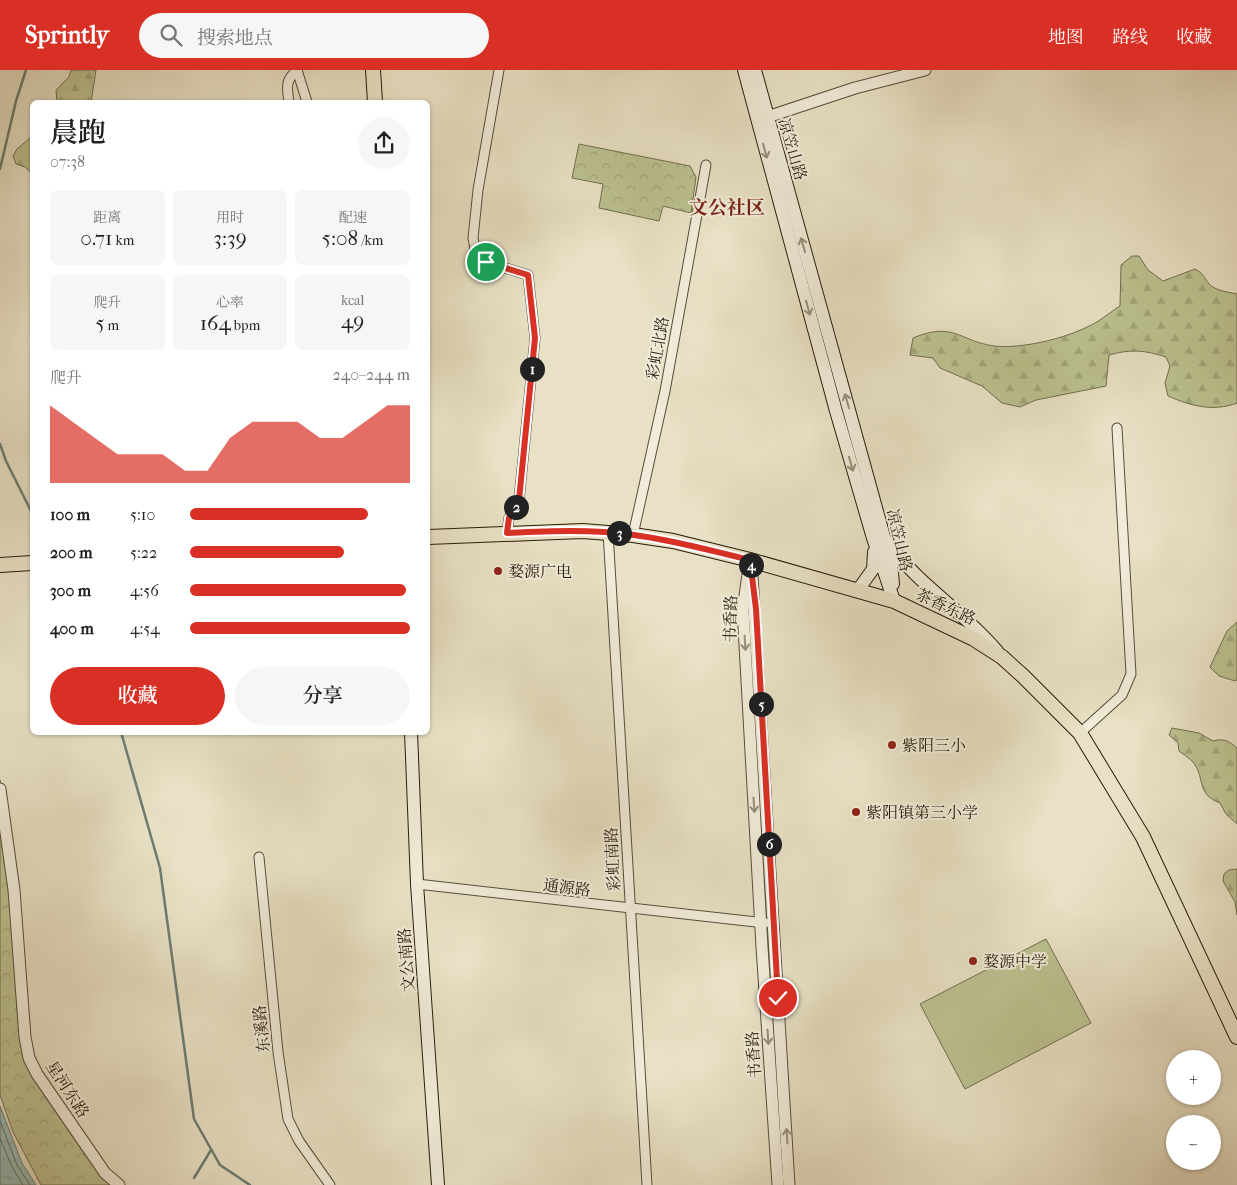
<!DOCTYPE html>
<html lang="zh">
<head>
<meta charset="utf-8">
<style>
	:root { --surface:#fff; --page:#f6f6f6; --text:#202124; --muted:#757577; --accent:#d93025 }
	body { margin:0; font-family:"IM FELL French Canon","Noto Serif SC",serif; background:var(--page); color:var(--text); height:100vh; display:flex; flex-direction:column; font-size:19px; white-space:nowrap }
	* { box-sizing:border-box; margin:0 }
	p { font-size:16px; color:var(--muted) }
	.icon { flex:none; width:28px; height:28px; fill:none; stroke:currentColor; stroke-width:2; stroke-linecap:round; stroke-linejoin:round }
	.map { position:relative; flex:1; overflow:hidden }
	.panel { position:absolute; left:30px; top:30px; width:400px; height:635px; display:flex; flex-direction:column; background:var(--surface); border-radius:8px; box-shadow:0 1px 4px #0004 }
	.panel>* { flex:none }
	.fabs { position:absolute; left:1166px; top:980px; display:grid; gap:10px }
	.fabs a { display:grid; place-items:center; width:55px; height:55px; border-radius:50%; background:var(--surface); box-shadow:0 1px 4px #0004; font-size:25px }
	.pin { position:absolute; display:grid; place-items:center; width:42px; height:42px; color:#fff; margin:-21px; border:2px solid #fff; border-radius:50%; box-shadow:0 1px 5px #0007 }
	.km { position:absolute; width:25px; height:25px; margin:-12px; border-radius:50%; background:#222; color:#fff; font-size:14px; line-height:25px; text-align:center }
	.round { display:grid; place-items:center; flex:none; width:52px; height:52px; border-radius:26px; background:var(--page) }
	.head { display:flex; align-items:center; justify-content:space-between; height:85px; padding:0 20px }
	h1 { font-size:28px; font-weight:600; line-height:38px }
	.metrics { display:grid; grid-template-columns:repeat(3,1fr); gap:8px; height:85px; padding:5px 20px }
	.metrics div { display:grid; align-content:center; border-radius:8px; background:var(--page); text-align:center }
	.metrics b { font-size:21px; font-weight:600 }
	.metrics small { font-size:14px; font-weight:400 }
	.metrics p { font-size:14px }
	.chart { height:140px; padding:10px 20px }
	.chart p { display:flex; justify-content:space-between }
	.chart svg { width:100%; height:90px; margin-top:5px; fill:var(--accent); opacity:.7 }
	.button { display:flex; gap:10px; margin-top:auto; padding:10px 20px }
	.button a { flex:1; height:58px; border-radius:30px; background:var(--accent); color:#fff; font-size:20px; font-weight:600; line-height:58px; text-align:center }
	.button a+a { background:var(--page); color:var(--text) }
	ul { padding:0 20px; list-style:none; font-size:16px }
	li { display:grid; grid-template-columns:80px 60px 1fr; align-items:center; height:38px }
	li i { height:12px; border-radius:6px; background:var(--accent) }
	header { display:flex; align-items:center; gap:30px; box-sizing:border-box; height:70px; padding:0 25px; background:var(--accent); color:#fff }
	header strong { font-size:24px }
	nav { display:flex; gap:28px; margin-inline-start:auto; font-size:18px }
	.search { width:350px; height:45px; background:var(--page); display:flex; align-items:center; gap:12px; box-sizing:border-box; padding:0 18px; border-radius:28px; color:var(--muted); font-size:19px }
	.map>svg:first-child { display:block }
	.forest { fill:url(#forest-firs); stroke:#726e4e }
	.park { fill:url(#park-crowns); stroke:#726e4e }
	.pitch { fill:#bcc190; stroke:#726e4e }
	.water { fill:url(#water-ripples); stroke:#6c7c73 }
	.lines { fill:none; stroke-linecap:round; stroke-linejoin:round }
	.shore { stroke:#606c62; stroke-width:1 }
	.stream { stroke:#6c7c73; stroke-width:2.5 }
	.minor-casing { stroke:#594c3a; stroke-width:11 }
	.tertiary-casing { stroke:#594c3a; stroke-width:13 }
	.secondary-casing { stroke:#291b0b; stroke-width:14 }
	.primary-casing { stroke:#291b0b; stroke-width:16 }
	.minor { stroke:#f0ecd9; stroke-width:9 }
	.tertiary { stroke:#f0ecd9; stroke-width:11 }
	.secondary { stroke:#f0ecd9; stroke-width:12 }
	.primary { stroke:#e8e1c5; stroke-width:14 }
	.oneway { stroke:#968e7c }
	.route-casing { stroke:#fff; stroke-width:10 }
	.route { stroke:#d93025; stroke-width:6 }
	.poi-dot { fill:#8f2418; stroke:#f0ecd9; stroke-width:2 }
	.labels { text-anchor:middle; stroke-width:4; stroke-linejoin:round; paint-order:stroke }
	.street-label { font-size:16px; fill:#291b0b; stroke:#f0ecd9 }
	.poi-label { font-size:16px; fill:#291b0b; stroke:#f0ecd9; text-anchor:start }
	.quarter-label { font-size:19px; font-weight:bold; fill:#7a1f14; stroke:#f0ecd9 }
</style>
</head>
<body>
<header>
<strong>Sprintly</strong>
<div class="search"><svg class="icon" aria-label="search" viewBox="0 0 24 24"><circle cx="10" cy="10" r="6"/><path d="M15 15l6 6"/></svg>搜索地点</div>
<nav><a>地图</a><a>路线</a><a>收藏</a></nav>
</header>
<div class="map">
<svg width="1237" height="1115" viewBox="0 0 1237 1115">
	<defs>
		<pattern id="forest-firs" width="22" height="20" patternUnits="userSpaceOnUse" patternTransform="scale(1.25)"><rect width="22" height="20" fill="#bcc190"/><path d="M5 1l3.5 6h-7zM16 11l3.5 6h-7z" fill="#a2a57b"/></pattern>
		<pattern id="park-crowns" width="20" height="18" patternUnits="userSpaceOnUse" patternTransform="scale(1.25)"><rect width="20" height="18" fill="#bcc190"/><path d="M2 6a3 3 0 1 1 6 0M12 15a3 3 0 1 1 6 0" fill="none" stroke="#a2a57b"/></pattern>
		<pattern id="water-ripples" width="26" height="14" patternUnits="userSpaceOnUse" patternTransform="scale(1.25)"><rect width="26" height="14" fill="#98bdb8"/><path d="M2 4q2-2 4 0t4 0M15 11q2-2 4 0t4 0" fill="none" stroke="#83a29d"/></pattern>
	</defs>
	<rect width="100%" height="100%" fill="#e8e1c5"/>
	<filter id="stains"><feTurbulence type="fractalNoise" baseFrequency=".004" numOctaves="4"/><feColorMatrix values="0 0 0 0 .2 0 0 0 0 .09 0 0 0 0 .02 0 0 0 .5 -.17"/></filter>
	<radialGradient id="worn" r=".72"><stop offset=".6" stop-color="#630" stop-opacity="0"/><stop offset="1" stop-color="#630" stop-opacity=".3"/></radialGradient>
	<g class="forest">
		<polygon points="71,0 96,0 91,32 57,32 56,20 69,7"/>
		<polygon points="32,66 32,104 25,97 16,94 13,86 17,79"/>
		<path d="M1132 186H1139L1148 200 1163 211 1195 199C1203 203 1204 207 1209 214 1216 221 1228 222 1237 224V333C1213 342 1191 336 1168 326L1165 313 1170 296 1166 287C1145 280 1130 279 1109 285L1106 316 1036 330 1020 337 1002 333 982 316 940 298 933 288 910 285 913 268C954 251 959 271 994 276 1021 279 1063 269 1087 257 1099 252 1109 243 1120 236L1121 195Z"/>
		<polygon points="1237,552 1237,610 1235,611 1219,606 1210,597 1227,561"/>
		<path d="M1172 658 1199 663 1213 671C1224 668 1229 671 1237 678V754L1226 744 1220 733C1195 724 1206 706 1192 691 1188 687 1183 684 1179 681L1178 673 1169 665Z"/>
		<polygon points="1237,799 1237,845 1235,832 1223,811 1224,804 1229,800"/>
	</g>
	<g class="park">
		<polygon points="579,74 690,96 696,107 691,143 663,136 659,151 599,138 603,114 572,108"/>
		<polygon points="0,710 6,792 27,988 115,1115 41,1115 13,1062 0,1025"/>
	</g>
	<polygon class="pitch" points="1046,869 1091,953 965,1019 920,934"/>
	<polygon class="water" points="0,1036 22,1093 36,1115 0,1115"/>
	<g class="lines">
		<g class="shore">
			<polyline points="0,1051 17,1095 30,1115"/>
			<polyline points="0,1068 12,1097 23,1115"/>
		</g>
		<g class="stream">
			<polyline points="0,99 16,31 26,0"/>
			<polyline points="0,374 6,391 32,443"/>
			<polyline points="121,662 160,798 194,1049 220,1095 250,1115"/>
			<polyline points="194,1108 211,1080"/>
		</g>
		<defs>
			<g id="minor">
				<polyline points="297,0 307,32"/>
				<polyline points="499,0 478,120 473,168 475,179 486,192 528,205 535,268 519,430 509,448 507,463"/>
				<path d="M289 32C287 19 285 9 297 1"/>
				<polyline points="608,462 647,1115"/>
				<polyline points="633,465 665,321 706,95"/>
				<polyline points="1080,663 1122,625 1131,604 1117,358"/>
				<polyline points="259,787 278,982 288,1049 299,1071 330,1115"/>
				<polyline points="417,814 765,853"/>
			</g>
			<g id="tertiary">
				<polyline points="761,49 855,18 925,0"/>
				<polyline points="750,490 743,540 762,877 778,1115"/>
				<polyline points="752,506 789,1115"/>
				<polyline points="0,719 14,820 25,967 29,988 37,1004 105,1103 119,1115"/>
			</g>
			<g id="secondary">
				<polyline points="744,0 836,341 873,468 894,531"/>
				<polyline points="755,0 891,492 893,514"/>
				<path d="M888 472C917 515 964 541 997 581"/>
				<polyline points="858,520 873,499 874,482"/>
				<polyline points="411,662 417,814 438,1115"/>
			</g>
			<g id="primary">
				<polyline points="373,0 375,32"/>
				<polyline points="428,467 583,461 633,465 673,471 750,490 894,531 974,569 1002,587 1023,606 1080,663 1143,767 1237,967"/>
				<polyline points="0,495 32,493"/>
			</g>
		</defs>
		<use href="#minor" class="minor-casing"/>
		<use href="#tertiary" class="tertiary-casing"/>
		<use href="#secondary" class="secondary-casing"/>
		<use href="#primary" class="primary-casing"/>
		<use href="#minor" class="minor"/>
		<use href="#tertiary" class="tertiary"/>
		<use href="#secondary" class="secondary"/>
		<use href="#primary" class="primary"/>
	</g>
	<defs><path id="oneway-shaft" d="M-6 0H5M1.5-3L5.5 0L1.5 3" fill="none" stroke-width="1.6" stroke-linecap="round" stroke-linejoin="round" transform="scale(1.25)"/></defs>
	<g class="oneway">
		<use href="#oneway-shaft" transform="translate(765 81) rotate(75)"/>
		<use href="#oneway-shaft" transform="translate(803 175) rotate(-106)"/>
		<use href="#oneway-shaft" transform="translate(808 238) rotate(75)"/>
		<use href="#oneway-shaft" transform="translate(847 331) rotate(-106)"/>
		<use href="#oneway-shaft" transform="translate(851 394) rotate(74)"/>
		<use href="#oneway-shaft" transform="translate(745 573) rotate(87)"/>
		<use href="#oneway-shaft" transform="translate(754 735) rotate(86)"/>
		<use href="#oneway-shaft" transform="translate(768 967) rotate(86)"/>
		<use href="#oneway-shaft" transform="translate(787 1066) rotate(-94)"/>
	</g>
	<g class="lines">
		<defs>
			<path id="route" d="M486 192 528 205 535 268 519 430 509 448 507 463C549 461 592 459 634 465 673 470 712 481 750 490L756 539 778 928"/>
		</defs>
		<use href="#route" class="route-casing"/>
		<use href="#route" class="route"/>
	</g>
	<g class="poi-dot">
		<circle cx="498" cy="501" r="5"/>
		<circle cx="892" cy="675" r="5"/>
		<circle cx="856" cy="742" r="5"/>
		<circle cx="973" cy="891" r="5"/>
	</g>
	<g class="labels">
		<g class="street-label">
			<text transform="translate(793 79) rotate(74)" y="6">凉笠山路</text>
			<text transform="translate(657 278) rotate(-80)" y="6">彩虹北路</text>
			<text transform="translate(900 470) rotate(77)" y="6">凉笠山路</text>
			<text transform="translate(946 536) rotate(25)" y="6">茶香东路</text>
			<text transform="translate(730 549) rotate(-89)" y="6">书香路</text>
			<text transform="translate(612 789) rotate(-93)" y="6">彩虹南路</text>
			<text transform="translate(567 817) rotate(7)" y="6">通源路</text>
			<text transform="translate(406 890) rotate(-94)" y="6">文公南路</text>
			<text transform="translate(261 959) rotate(-96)" y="6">东溪路</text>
			<text transform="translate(753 985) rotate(-94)" y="6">书香路</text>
			<text transform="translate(68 1019) rotate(57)" y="6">星河东路</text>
		</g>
		<g class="poi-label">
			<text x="508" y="507">婺源广电</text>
			<text x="902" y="681">紫阳三小</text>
			<text x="866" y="748">紫阳镇第三小学</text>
			<text x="983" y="897">婺源中学</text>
		</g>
		<g class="quarter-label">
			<text x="727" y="144">文公社区</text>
		</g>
	</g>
	<rect width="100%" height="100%" filter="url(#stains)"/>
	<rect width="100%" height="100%" fill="url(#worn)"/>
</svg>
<div class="fabs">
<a>+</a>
<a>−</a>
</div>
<div class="pin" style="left:486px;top:192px;background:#1e9e55"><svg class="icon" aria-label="arrive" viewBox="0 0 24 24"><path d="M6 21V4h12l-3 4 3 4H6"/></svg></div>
<div class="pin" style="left:778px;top:928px;background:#d93025"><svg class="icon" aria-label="check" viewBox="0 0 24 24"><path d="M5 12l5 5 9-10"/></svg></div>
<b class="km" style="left:532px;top:299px">1</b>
<b class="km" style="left:516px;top:437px">2</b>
<b class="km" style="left:619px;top:463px">3</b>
<b class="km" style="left:751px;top:495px">4</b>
<b class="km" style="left:761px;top:634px">5</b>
<b class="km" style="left:769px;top:774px">6</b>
<section class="panel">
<div class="head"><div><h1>晨跑</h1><p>07:38</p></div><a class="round"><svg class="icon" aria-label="share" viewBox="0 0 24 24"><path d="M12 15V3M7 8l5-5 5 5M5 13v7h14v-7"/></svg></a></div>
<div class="metrics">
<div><p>距离</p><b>0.71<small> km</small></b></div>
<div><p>用时</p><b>3:39</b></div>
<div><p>配速</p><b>5:08<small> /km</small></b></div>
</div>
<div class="metrics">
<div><p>爬升</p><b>5<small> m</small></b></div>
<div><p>心率</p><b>164<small> bpm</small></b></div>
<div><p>kcal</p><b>49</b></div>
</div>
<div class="chart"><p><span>爬升</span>240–244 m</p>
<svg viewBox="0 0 160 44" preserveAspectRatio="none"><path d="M0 44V6L10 14L20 22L30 30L40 30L50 30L60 38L70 38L80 22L90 14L100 14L110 14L120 22L130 22L140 14L150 6L160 6V44z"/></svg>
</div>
<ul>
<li><b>100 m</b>5:10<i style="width:81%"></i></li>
<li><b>200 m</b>5:22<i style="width:70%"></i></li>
<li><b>300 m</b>4:56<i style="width:98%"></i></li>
<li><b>400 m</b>4:54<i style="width:100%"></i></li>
</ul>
<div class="button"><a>收藏</a><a>分享</a></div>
</section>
</div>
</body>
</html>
